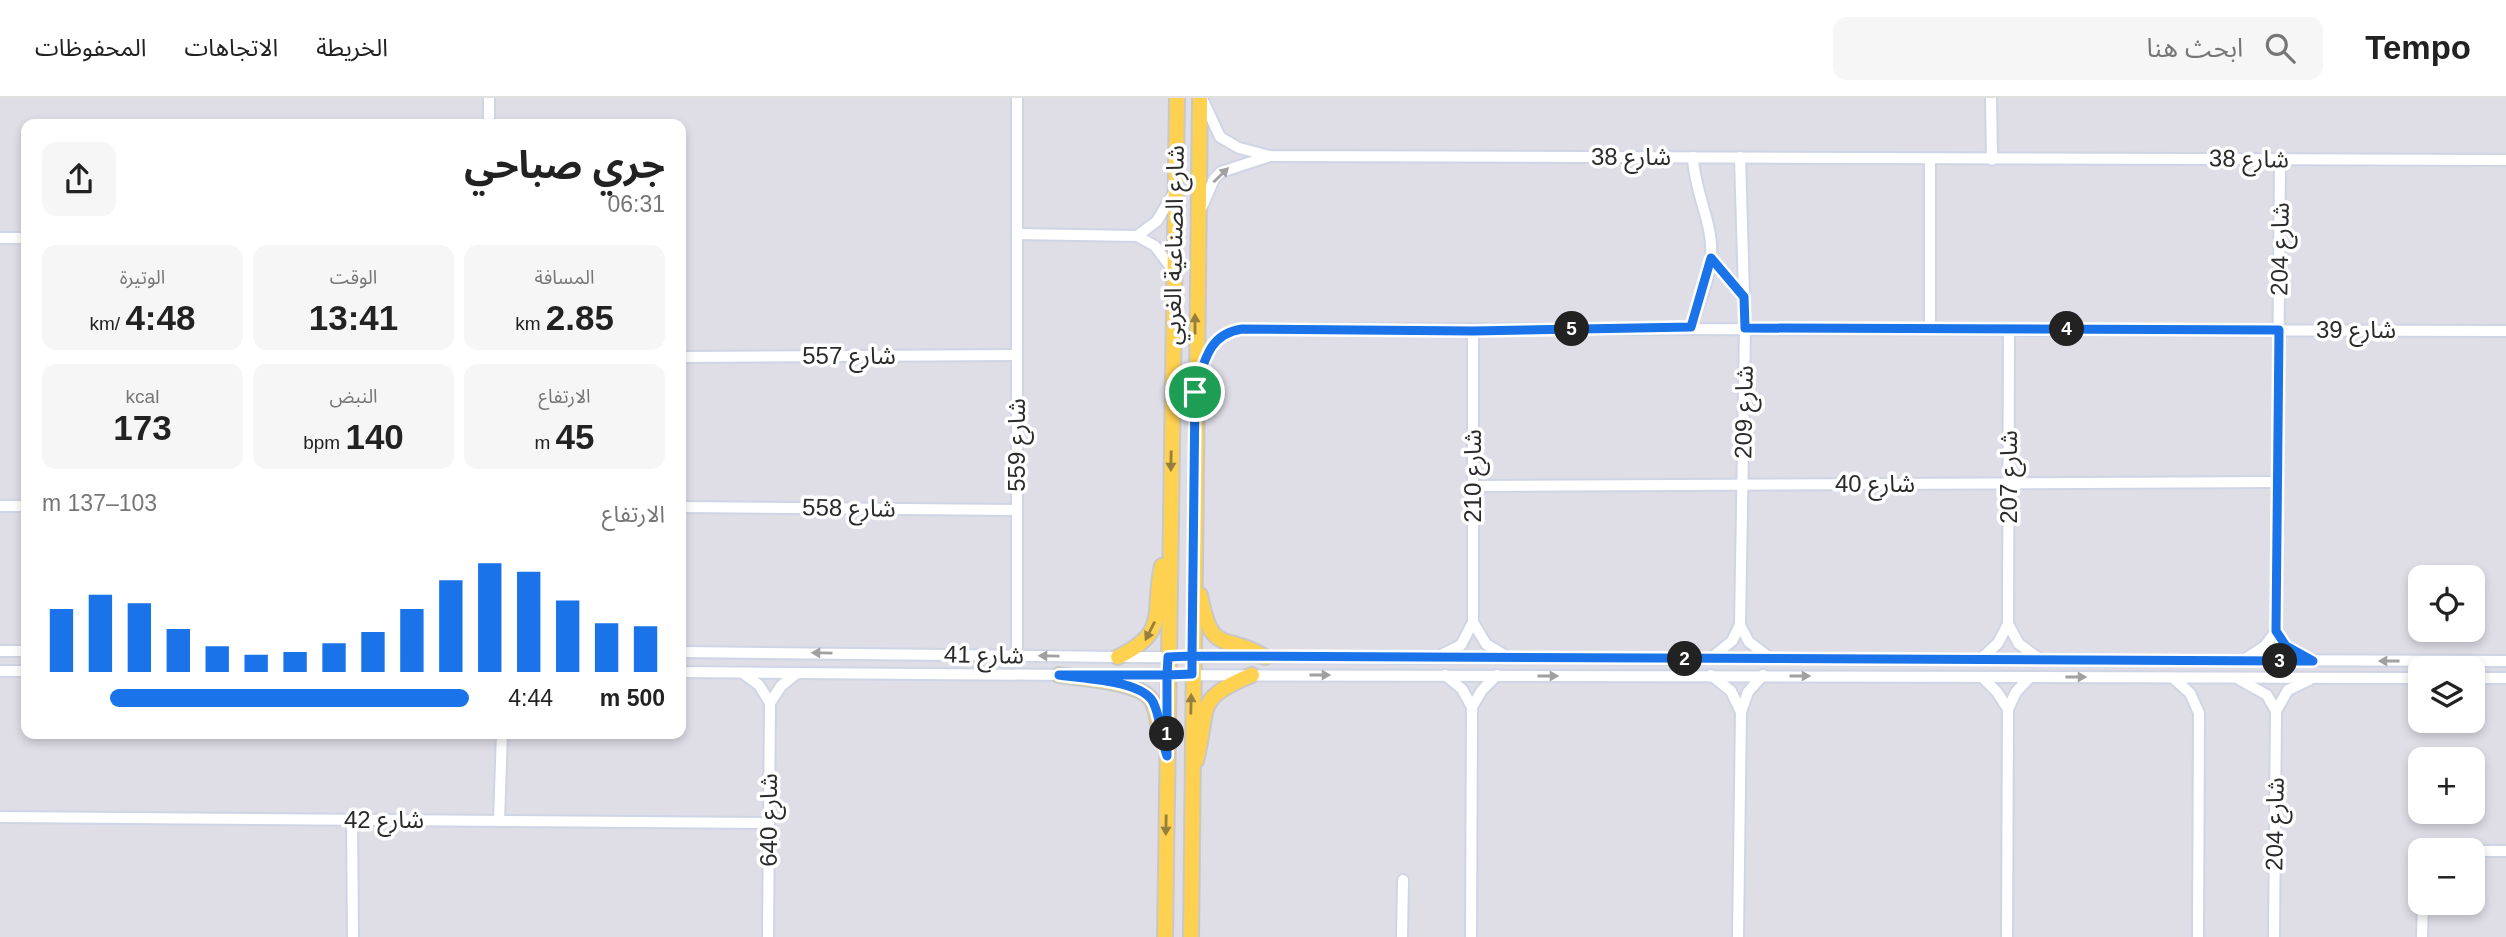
<!DOCTYPE html>
<html lang="ar">
<head>
<meta charset="utf-8">
<style>
	:root { --surface:#fff; --page:#f6f6f6; --text:#222; --muted:#767676; --line:#e0e0e0; --accent:#1a73e8 }
	body { margin:0; font-family:Helvetica,"Noto Sans Arabic",sans-serif; background:var(--page); color:var(--text); direction:rtl; height:100vh; display:flex; flex-direction:column; font-size:26px; white-space:nowrap }
	* { box-sizing:border-box; margin:0 }
	p { font-size:23px; color:var(--muted) }
	.icon { flex:none; width:38px; height:38px; fill:none; stroke:currentColor; stroke-width:2; stroke-linecap:round; stroke-linejoin:round }
	.map { position:relative; flex:1; overflow:hidden; direction:ltr }
	.side { position:absolute; left:21px; top:21px; width:665px; height:620px; display:flex; flex-direction:column; background:var(--surface); border-radius:14px; box-shadow:0 4px 10px #0003; direction:rtl }
	.side>* { flex:none }
	.tools { position:absolute; left:2408px; top:467px; display:grid; gap:14px }
	.tools a { display:grid; place-items:center; width:77px; height:77px; border-radius:14px; background:var(--surface); box-shadow:0 4px 10px #0003; font-size:35px }
	.pin { position:absolute; display:grid; place-items:center; width:60px; height:60px; color:#fff; margin:-30px; border:4px solid #fff; border-radius:50%; box-shadow:0 2px 7px #0007 }
	.km { position:absolute; width:35px; height:35px; margin:-18px; border-radius:50%; background:#222; color:#fff; font-size:19px; line-height:35px; text-align:center }
	.round { display:grid; place-items:center; flex:none; width:74px; height:74px; border-radius:14px; background:var(--page) }
	.summary { display:flex; align-items:center; justify-content:space-between; height:119px; padding:0 21px }
	h1 { font-size:38px; font-weight:700; line-height:52px }
	.figures { display:grid; grid-template-columns:repeat(3,1fr); gap:10px; height:119px; padding:7px 21px }
	.figures div { display:grid; align-content:center; border-radius:14px; background:var(--page); text-align:center }
	.figures b { font-size:35px; font-weight:700 }
	.figures small { font-size:19px; font-weight:400 }
	.figures p { font-size:19px }
	.chart { height:196px; padding:14px 21px }
	.chart p { display:flex; justify-content:space-between }
	.chart svg { width:100%; height:126px; margin-top:7px; stroke:var(--accent); stroke-width:6 }
	ul { padding:0 21px; list-style:none; font-size:23px }
	li { display:grid; grid-template-columns:112px 84px 1fr; align-items:center; height:52px }
	li i { height:18px; border-radius:9px; background:var(--accent) }
	header { display:flex; align-items:center; gap:42px; box-sizing:border-box; height:98px; padding:0 35px; background:var(--surface); border-bottom:2px solid var(--line) }
	header strong { font-size:33px }
	nav { display:flex; gap:38px; margin-inline-start:auto; font-size:24px }
	.search { width:490px; height:63px; background:var(--page); display:flex; align-items:center; gap:18px; box-sizing:border-box; padding:0 24px; border-radius:14px; color:var(--muted); font-size:26px }
	.map>svg:first-child { display:block }
	.industrial { fill:#dfdde6; fill-rule:evenodd }
	.lines { fill:none; stroke-linecap:round; stroke-linejoin:round }
	.minor-casing { stroke:#d0d5e5; stroke-width:14 }
	.major-casing { stroke:#c8c8c8; stroke-width:18 }
	.minor { stroke:#fff; stroke-width:10 }
	.major { stroke:#ffd150; stroke-width:14 }
	.oneway { fill:#a0a0a0 }
	.oneway2 { fill:#957e3e }
	.route-casing { stroke:#fff; stroke-width:14 }
	.route { stroke:#1a73e8; stroke-width:9 }
	.labels { text-anchor:middle; stroke-width:7; stroke-linejoin:round; paint-order:stroke }
	.street-label { font-size:24px; fill:#2b2b2b; stroke:#fff }
</style>
</head>
<body>
<header>
<strong>Tempo</strong>
<div class="search"><svg class="icon" aria-label="search" viewBox="0 0 24 24"><circle cx="10" cy="10" r="6"/><path d="M15 15l6 6"/></svg>ابحث هنا</div>
<nav><a>الخريطة</a><a>الاتجاهات</a><a>المحفوظات</a></nav>
</header>
<div class="map">
<svg width="2506" height="839" viewBox="0 0 2506 839">
	<rect width="100%" height="100%" fill="#eee6db"/>
	<path class="industrial" d="M0 0H2506V839H0ZM26 26H681V635H26ZM2420 480H2473V532H2420ZM2420 570H2473V623H2420ZM2420 662H2473V714H2420ZM2420 752H2473V805H2420Z"/>
	<g class="lines">
		<defs>
			<g id="minor">
				<polyline points="1202,0 1220,39 1239,50 1270,58 2506,62"/>
				<polyline points="1991,0 1992,62"/>
				<polyline points="489,26 489,0"/>
				<polyline points="2280,62 2276,533 2286,548 2312,562"/>
				<polyline points="1201,111 1214,81 1221,74 1270,58"/>
				<polyline points="1017,136 1137,138 1155,148 1173,172"/>
				<polyline points="1137,138 1157,123 1173,96"/>
				<polyline points="0,140 26,140"/>
				<polyline points="1711,160 1744,199"/>
				<path d="M1691 229C1698 207 1709 183 1711 160 1714 126 1694 94 1693 59"/>
				<polyline points="1930,231 1930,62"/>
				<polyline points="681,259 1017,257"/>
				<path d="M1200 278C1209 253 1213 235 1242 231 1663 230 2085 232 2506 233"/>
				<polyline points="1473,388 2277,384"/>
				<polyline points="0,408 26,408"/>
				<polyline points="681,409 1017,412"/>
				<polyline points="1473,524 1486,546 1506,558"/>
				<polyline points="2008,526 2019,546 2038,560"/>
				<polyline points="1740,527 1749,544 1770,560"/>
				<polyline points="0,553 26,553"/>
				<polyline points="681,554 1118,559 2506,563"/>
				<polyline points="1441,557 1461,547 1473,524 1473,233"/>
				<polyline points="1017,558 1017,0"/>
				<polyline points="1710,561 1732,543 1740,527 1745,230 1740,59"/>
				<polyline points="1981,561 1998,545 2008,526 2009,231"/>
				<polyline points="2242,563 2265,548 2276,533"/>
				<polyline points="0,573 26,573"/>
				<polyline points="681,574 1066,577"/>
				<polyline points="744,576 759,587 770,605 768,839"/>
				<polyline points="1100,577 2420,580"/>
				<polyline points="1445,577 1462,591 1472,609 1471,839"/>
				<polyline points="1711,577 1731,593 1741,614"/>
				<polyline points="1982,579 1997,594 2008,611"/>
				<polyline points="2173,580 2190,595 2199,615 2198,839"/>
				<polyline points="2473,580 2506,580"/>
				<polyline points="2240,582 2267,597 2276,613"/>
				<polyline points="770,605 781,588 797,575"/>
				<polyline points="1472,609 1482,592 1497,577"/>
				<polyline points="0,719 769,725"/>
				<polyline points="352,721 353,839"/>
				<polyline points="499,723 502,635"/>
				<polyline points="2473,753 2506,753"/>
				<polyline points="1402,839 1403,782"/>
				<polyline points="1738,839 1741,614 1748,594 1763,577"/>
				<polyline points="2007,839 2008,611 2016,594 2030,579"/>
				<polyline points="2274,839 2276,613 2288,592 2309,582"/>
				<polyline points="2422,839 2423,805"/>
			</g>
			<g id="major">
				<path d="M1200 497C1212 559 1224 534 1265 559"/>
				<path d="M1118 559C1171 533 1151 515 1162 468"/>
				<path d="M1059 577C1082 581 1141 583 1152 603 1158 614 1158 629 1161 641"/>
				<path d="M1196 663C1210 608 1193 601 1252 577"/>
				<polyline points="1165,839 1177,0"/>
				<polyline points="1191,839 1200,0"/>
			</g>
		</defs>
		<use href="#minor" class="minor-casing"/>
		<use href="#major" class="major-casing"/>
		<use href="#minor" class="minor"/>
		<use href="#major" class="major"/>
	</g>
	<defs><path id="oneway-solid" d="M-6-.8H1V-3.2L6.5 0L1 3.2V.8H-6Z" transform="scale(1.75)"/></defs>
	<g class="oneway">
		<use href="#oneway-solid" transform="translate(1221 77) rotate(-44)"/>
		<use href="#oneway-solid" transform="translate(822 555) rotate(-179)"/>
		<use href="#oneway-solid" transform="translate(1049 558) rotate(-179)"/>
		<use href="#oneway-solid" transform="translate(2389 563) rotate(-180)"/>
		<use href="#oneway-solid" transform="translate(1320 577)"/>
		<use href="#oneway-solid" transform="translate(1548 578)"/>
		<use href="#oneway-solid" transform="translate(1800 578)"/>
		<use href="#oneway-solid" transform="translate(2076 579)"/>
	</g>
	<g class="oneway2">
		<use href="#oneway-solid" transform="translate(1195 226) rotate(-90)"/>
		<use href="#oneway-solid" transform="translate(1171 363) rotate(91)"/>
		<use href="#oneway-solid" transform="translate(1150 533) rotate(117)"/>
		<use href="#oneway-solid" transform="translate(1191 606) rotate(-89)"/>
		<use href="#oneway-solid" transform="translate(1166 727) rotate(91)"/>
	</g>
	<g class="lines">
		<defs>
			<path id="route" d="M1195 294 1192 558 1168 559 1167 577H1059C1083 581 1141 582 1153 604 1161 619 1161 642 1167 658V577L1192 576V558L2313 563 2286 548 2276 533 2279 232 1745 230 1744 199 1711 160 1691 229 1473 233 1242 231C1207 236 1204 266 1195 294"/>
		</defs>
		<use href="#route" class="route-casing"/>
		<use href="#route" class="route"/>
	</g>
	<g class="labels">
		<g class="street-label">
			<text x="1631" y="67">شارع 38</text>
			<text transform="translate(2249 61) rotate(1)" y="8">شارع 38</text>
			<text transform="translate(1174 147) rotate(-89)" y="8">شارع الصناعية الغربي</text>
			<text transform="translate(2280 151) rotate(-89)" y="8">شارع 204</text>
			<text x="2356" y="240">شارع 39</text>
			<text x="849" y="266">شارع 557</text>
			<text transform="translate(1744 314) rotate(-89)" y="8">شارع 209</text>
			<text transform="translate(1017 347) rotate(-90)" y="8">شارع 559</text>
			<text transform="translate(1473 378) rotate(-90)" y="8">شارع 210</text>
			<text transform="translate(2009 379) rotate(-90)" y="8">شارع 207</text>
			<text x="1875" y="394">شارع 40</text>
			<text transform="translate(849 410) rotate(1)" y="8">شارع 558</text>
			<text transform="translate(984 557) rotate(1)" y="8">شارع 41</text>
			<text x="384" y="730">شارع 42</text>
			<text transform="translate(769 722) rotate(-90)" y="8">شارع 640</text>
			<text transform="translate(2275 726) rotate(-89)" y="8">شارع 204</text>
		</g>
	</g>
</svg>
<div class="tools">
<a><svg class="icon" aria-label="locate" viewBox="0 0 24 24"><circle cx="12" cy="12" r="6"/><path d="M12 2v4M12 18v4M2 12h4M18 12h4"/></svg></a>
<a><svg class="icon" aria-label="layers" viewBox="0 0 24 24"><path d="M12 4l9 5-9 5-9-5zM3 14l9 5 9-5"/></svg></a>
<a>+</a>
<a>−</a>
</div>
<div class="pin" style="left:1195px;top:294px;background:#1e9e55"><svg class="icon" aria-label="arrive" viewBox="0 0 24 24"><path d="M6 21V4h12l-3 4 3 4H6"/></svg></div>
<b class="km" style="left:1167px;top:636px">1</b>
<b class="km" style="left:1685px;top:561px">2</b>
<b class="km" style="left:2280px;top:563px">3</b>
<b class="km" style="left:2067px;top:231px">4</b>
<b class="km" style="left:1572px;top:231px">5</b>
<section class="side">
<div class="summary"><div><h1>جري صباحي</h1><p>06:31</p></div><a class="round"><svg class="icon" aria-label="share" viewBox="0 0 24 24"><path d="M12 15V3M7 8l5-5 5 5M5 13v7h14v-7"/></svg></a></div>
<div class="figures">
<div><p>المسافة</p><b>2.85<small> km</small></b></div>
<div><p>الوقت</p><b>13:41</b></div>
<div><p>الوتيرة</p><b>4:48<small> /km</small></b></div>
</div>
<div class="figures">
<div><p>الارتفاع</p><b>45<small> m</small></b></div>
<div><p>النبض</p><b>140<small> bpm</small></b></div>
<div><p>kcal</p><b>173</b></div>
</div>
<div class="chart"><p><span>الارتفاع</span>103–137 m</p>
<svg viewBox="0 0 160 44" preserveAspectRatio="none"><path d="M5 44V22M15 44V17M25 44V20M35 44V29M45 44V35M55 44V38M65 44V37M75 44V34M85 44V30M95 44V22M105 44V12M115 44V6M125 44V9M135 44V19M145 44V27M155 44V28"/></svg>
</div>
<ul>
<li><b>500 m</b>4:44<i style="width:84%"></i></li>
</ul>
</section>
</div>
</body>
</html>
